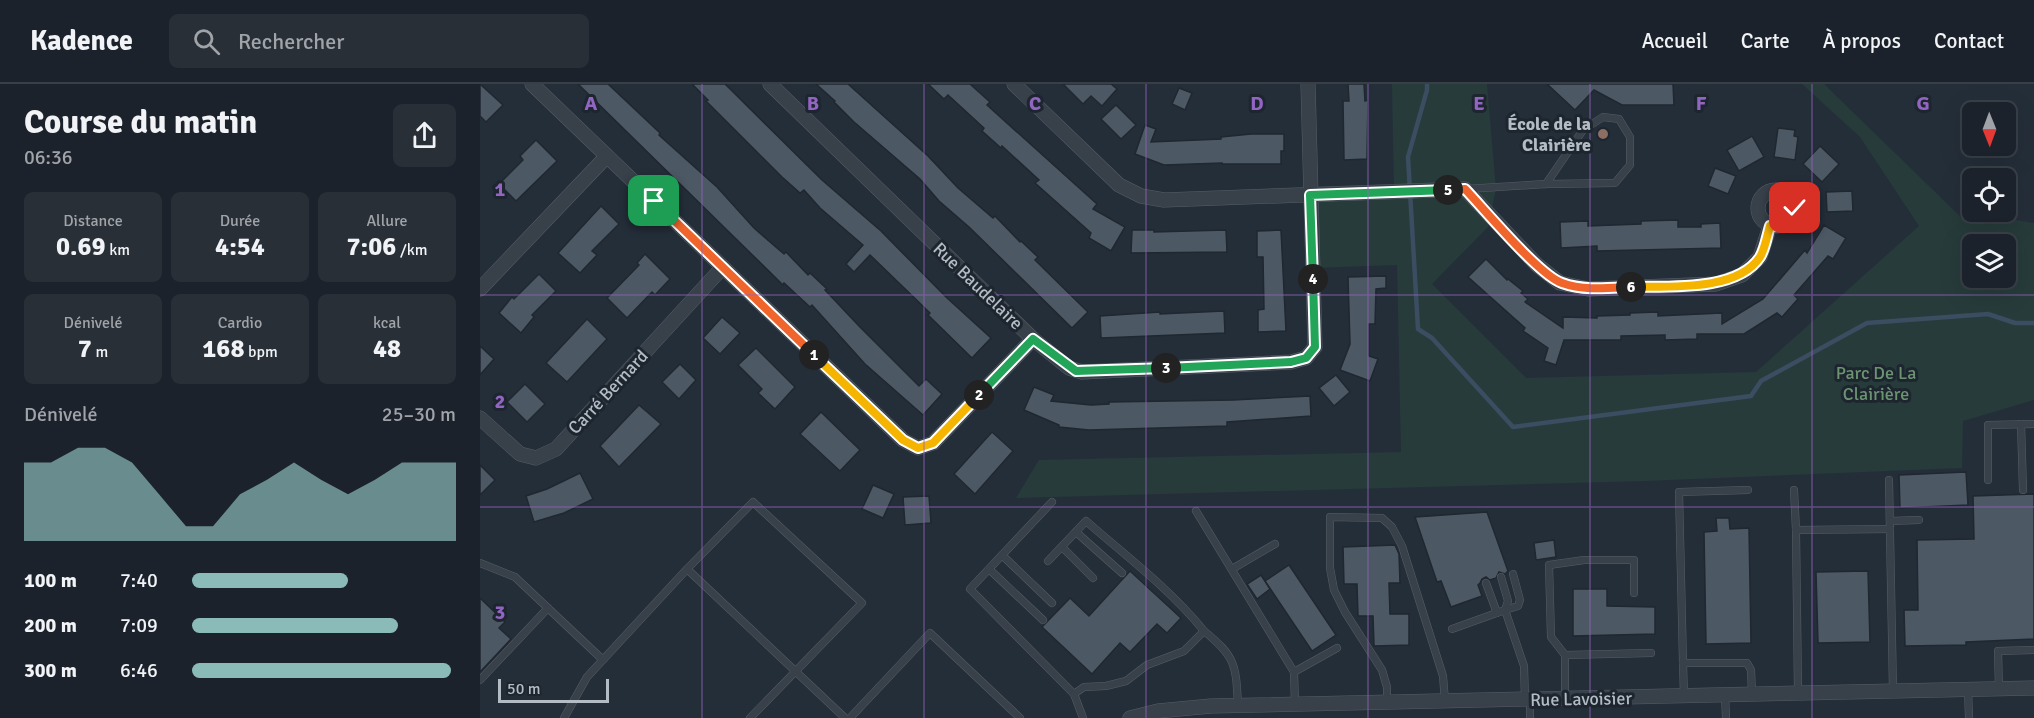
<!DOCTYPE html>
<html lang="fr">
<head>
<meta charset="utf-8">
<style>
	:root { --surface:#1b222b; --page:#282f37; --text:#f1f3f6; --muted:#a0a4a9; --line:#393f47; --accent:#8bbbb9 }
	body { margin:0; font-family:Signika,sans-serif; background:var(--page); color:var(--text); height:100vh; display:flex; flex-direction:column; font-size:22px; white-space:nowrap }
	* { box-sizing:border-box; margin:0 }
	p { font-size:20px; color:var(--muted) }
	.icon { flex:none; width:33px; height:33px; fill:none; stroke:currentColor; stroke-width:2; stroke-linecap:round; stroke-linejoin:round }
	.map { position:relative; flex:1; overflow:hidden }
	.sheet { display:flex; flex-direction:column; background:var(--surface); width:480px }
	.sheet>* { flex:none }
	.needle { width:39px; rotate:179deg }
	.buttons { position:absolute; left:1482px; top:18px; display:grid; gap:12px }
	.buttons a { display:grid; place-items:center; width:54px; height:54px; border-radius:9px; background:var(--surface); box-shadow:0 6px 24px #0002,0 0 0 2px var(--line); font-size:30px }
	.scale { position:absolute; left:18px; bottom:15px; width:111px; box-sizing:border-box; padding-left:6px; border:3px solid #b3bbc5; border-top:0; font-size:16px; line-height:21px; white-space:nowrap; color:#b3bbc5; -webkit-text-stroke:4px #1d252e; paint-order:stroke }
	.pin { position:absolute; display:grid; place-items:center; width:51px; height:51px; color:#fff; margin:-26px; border-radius:12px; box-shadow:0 3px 9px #0006 }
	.km { position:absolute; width:30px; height:30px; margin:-15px; border-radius:50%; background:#222; color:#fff; font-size:16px; line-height:30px; text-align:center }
	.round { display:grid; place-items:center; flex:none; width:63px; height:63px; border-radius:9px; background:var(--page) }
	.summary { display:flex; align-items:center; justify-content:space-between; height:102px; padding:0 24px }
	h1 { font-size:33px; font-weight:800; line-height:45px }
	.figures { display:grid; grid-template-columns:repeat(3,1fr); gap:9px; height:102px; padding:6px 24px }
	.figures div { display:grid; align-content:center; border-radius:9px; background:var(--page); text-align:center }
	.figures b { font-size:26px; font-weight:800 }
	.figures small { font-size:16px; font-weight:400 }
	.figures p { font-size:16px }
	.chart { height:168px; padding:12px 24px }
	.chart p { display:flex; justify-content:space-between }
	.chart svg { width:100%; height:108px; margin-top:6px; fill:var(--accent); opacity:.7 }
	ul { padding:0 24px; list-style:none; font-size:20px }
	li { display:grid; grid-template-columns:96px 72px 1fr; align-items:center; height:45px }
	li i { height:15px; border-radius:8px; background:var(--accent) }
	header { display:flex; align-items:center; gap:36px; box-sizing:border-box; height:84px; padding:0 30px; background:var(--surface); border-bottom:2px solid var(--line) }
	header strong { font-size:28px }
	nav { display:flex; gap:33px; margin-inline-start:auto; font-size:21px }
	.search { width:420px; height:54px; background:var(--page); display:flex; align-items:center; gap:15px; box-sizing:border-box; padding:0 21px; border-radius:9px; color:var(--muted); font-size:22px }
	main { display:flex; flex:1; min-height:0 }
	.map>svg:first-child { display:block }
	.green { fill:#273b3b; fill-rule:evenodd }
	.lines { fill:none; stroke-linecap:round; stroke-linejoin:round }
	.stream { stroke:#3b4d61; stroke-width:4.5 }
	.building { fill:#4d5865; stroke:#1f2730; stroke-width:1.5 }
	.service-casing { stroke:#565e67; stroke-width:8 }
	.minor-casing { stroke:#565e67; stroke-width:15 }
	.service { stroke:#38404a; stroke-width:7 }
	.minor { stroke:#38404a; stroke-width:14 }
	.split-1-casing { stroke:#fff; stroke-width:12 }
	.split-2-casing { stroke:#fff; stroke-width:12 }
	.split-3-casing { stroke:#fff; stroke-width:12 }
	.split-4-casing { stroke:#fff; stroke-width:12 }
	.split-5-casing { stroke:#fff; stroke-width:12 }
	.split-6-casing { stroke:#fff; stroke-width:12 }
	.split-7-casing { stroke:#fff; stroke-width:12 }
	.split-1 { stroke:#f0652b; stroke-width:8 }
	.split-2 { stroke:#f5b400; stroke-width:8 }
	.split-3 { stroke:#22a559; stroke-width:8 }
	.split-4 { stroke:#22a559; stroke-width:8 }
	.split-5 { stroke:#22a559; stroke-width:8 }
	.split-6 { stroke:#f0652b; stroke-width:8 }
	.split-7 { stroke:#f5b400; stroke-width:8 }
	.grid { fill:none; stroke:#9165c1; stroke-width:1.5; stroke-opacity:0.55 }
	.education-dot { fill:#8d6e63; stroke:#1d252e; stroke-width:2 }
	.labels { text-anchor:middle; stroke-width:6; stroke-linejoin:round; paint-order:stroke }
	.poi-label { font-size:18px; font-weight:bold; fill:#b3bbc5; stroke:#1d252e; text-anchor:end }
	.street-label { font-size:18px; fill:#b3bbc5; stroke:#1d252e }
	.park-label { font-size:18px; fill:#6c9473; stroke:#1d252e }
	.grid-label { font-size:20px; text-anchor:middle; font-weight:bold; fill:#9165c1; stroke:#1d252e; stroke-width:6; stroke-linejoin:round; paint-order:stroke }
</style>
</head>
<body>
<header>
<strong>Kadence</strong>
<div class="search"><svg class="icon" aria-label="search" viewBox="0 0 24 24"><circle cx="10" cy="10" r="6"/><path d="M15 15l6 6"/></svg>Rechercher</div>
<nav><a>Accueil</a><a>Carte</a><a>À propos</a><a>Contact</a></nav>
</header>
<main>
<section class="sheet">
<div class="summary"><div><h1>Course du matin</h1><p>06:36</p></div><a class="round"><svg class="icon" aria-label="share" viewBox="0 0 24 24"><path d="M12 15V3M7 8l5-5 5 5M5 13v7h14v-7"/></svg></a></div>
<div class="figures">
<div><p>Distance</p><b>0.69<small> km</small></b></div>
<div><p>Durée</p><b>4:54</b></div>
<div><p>Allure</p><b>7:06<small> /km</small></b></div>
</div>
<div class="figures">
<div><p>Dénivelé</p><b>7<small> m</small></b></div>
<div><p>Cardio</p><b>168<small> bpm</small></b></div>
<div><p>kcal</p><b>48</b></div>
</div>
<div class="chart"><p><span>Dénivelé</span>25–30 m</p>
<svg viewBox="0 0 160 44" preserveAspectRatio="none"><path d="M0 44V12L10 12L20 6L30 6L40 12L50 25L60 38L70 38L80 25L90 19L100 12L110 19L120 25L130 19L140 12L150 12L160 12V44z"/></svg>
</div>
<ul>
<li><b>100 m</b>7:40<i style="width:59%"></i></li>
<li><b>200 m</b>7:09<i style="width:78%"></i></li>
<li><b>300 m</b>6:46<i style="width:98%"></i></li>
</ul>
</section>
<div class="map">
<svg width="1554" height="634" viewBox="0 0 1554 634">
	<rect width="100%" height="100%" fill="#242e39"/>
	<path class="green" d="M912 0H1007L1016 105 1008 143 952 200 1046 294 1276 288 1439 142 1380 53 1322 0H1344L1488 140 1535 136 1554 139V316L1483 337 1482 384 1165 397 536 414 559 376 921 368 917 181 833 184 830 111 914 108ZM1492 160H1526V194H1492Z"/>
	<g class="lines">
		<polyline class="stream" points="947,0 947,6 928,73 938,245 952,254 1033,343 1271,312 1281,297 1387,239 1508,230 1535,239 1554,239"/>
	</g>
	<g class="building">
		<polygon points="0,0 23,21 6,38 0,32"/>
		<polygon points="98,0 128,0 180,49 179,51 237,103 274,144 304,170 306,168 328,191 330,189 347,205 345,206 379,242 439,302 446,295 462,310 443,331 385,280 332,221 330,223 304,199 303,201"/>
		<polygon points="212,0 245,0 342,96 401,147 466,213 511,254 492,274 448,231 450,229 390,171 374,188 366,180 383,161 340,124 324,106 320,109 302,93 226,17 228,16"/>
		<polygon points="336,0 368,0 448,72 478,104 513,134 515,132 540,158 541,157 558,173 555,176 608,228 592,244 489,143 459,117 440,95 374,38 354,18 355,17"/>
		<polygon points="448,0 490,0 510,18 507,21 617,120 613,125 645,143 631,167 609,154 611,149 555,99 559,96 522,62 521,64 502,47 504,44 468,11 464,15"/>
		<polygon points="583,0 631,0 637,5 622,22 611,12 603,20"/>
		<polygon points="868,0 884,0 885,17 888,16 887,75 864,76 863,17 869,17"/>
		<polygon points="1067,0 1193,0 1194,21 1142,21 1114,6 1095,26"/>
		<polygon points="699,4 712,9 705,26 692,20"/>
		<polygon points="636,21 656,41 641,55 621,35"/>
		<polygon points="665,41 676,45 671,58 741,55 741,53 771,50 804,50 804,67 801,67 801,80 742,80 742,79 684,81 655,70"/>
		<polygon points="1298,44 1315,46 1314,52 1318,53 1315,76 1294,73"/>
		<polygon points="1272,52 1284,73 1259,87 1247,66"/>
		<polygon points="56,56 77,77 36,117 19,100 43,76 40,72"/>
		<polygon points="1340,62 1359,80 1342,98 1323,80"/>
		<polygon points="1235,84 1256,92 1248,110 1228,102"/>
		<polygon points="1372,107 1373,127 1347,128 1346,108"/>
		<polygon points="121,122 139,140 112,167 117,171 100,189 78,169"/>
		<polygon points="1198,136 1198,143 1221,143 1221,140 1240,139 1241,164 1117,167 1117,162 1081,164 1080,138 1108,137 1108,142 1161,140 1161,137"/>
		<polygon points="1344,141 1366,154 1353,175 1348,172 1314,211 1318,215 1302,233 1297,229 1264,250 1217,250 1217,255 1185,256 1185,251 1141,252 1141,256 1084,256 1076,281 1064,277 1068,264 1043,247 1045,244 988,193 1006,175 1027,196 1028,195 1043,207 1041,209 1048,215 1045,218 1083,244 1083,233 1117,234 1117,232 1150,231 1150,229 1178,228 1178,232 1242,229 1242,240 1283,215 1325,166 1327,169"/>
		<polygon points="652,146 674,146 674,148 746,146 747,168 651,169"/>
		<polygon points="801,146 806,247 778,248 778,226 784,225 783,173 777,173 777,147"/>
		<polygon points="165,170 190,195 175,211 172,208 147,234 127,214 159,181 157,179"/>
		<polygon points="59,190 76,207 52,231 54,233 41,249 19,229 32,213 34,215"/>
		<polygon points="906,192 906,204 896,205 895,240 889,240 889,272 898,275 890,297 860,286 870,260 868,193"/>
		<polygon points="744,227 745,249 621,254 620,232 680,228 680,230"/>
		<polygon points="242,233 260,249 240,270 223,254"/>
		<polygon points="107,235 127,255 87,298 66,279"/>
		<polygon points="0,262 14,275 0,291"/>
		<polygon points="276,264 315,303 295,325 278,309 282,305 258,281"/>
		<polygon points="200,280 216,296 199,315 182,298"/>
		<polygon points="856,291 870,308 854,322 839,304"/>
		<polygon points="45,300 65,320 47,338 27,318"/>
		<polygon points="554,303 574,311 571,317 611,321 629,320 629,318 753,316 830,312 831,332 747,338 747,342 609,346 579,343 579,341 544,326"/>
		<polygon points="159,321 181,340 139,383 120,362"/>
		<polygon points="341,328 380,366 360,387 320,350"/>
		<polygon points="512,348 533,367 495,410 474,390"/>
		<polygon points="0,381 15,396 0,411"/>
		<polygon points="1486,388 1488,421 1420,424 1419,391"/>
		<polygon points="100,389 113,415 84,429 54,438 46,412 67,405"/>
		<polygon points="393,401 414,410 403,434 382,425"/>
		<polygon points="1554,410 1554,555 1486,558 1486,561 1425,562 1424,526 1438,526 1437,456 1494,455 1493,412"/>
		<polygon points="449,412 451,439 425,441 423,413"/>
		<polygon points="1007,428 1028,487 1025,490 1019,488 1016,494 1010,496 1006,493 1002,495 1000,499 998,501 1002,512 971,523 961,497 957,498 935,433"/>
		<polygon points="1236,434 1249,434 1250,445 1269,444 1271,559 1226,560 1224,448 1237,447"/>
		<polygon points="1074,456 1076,473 1056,476 1054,459"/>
		<polygon points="915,461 919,470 920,499 909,499 910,530 929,530 929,561 894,562 893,532 878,532 877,500 864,500 863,463"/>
		<polygon points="809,481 856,551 832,567 785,497"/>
		<polygon points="650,487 701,534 687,549 677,540 650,568 640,559 612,590 562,543 590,514 609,532"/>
		<polygon points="1388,487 1390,558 1338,559 1336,488"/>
		<polygon points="781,491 790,505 777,515 767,500"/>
		<polygon points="1093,505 1127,505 1127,522 1175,523 1175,550 1093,552"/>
		<polygon points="0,514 25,538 19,544 31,555 0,588"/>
	</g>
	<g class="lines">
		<defs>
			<g id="service">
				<polyline points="986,105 1066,100 1135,99 1150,81 1150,53 1139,35 1123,33 1103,46 1066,100"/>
				<polyline points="1541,340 1543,406"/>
				<polyline points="1409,396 1413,607"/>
				<polyline points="1508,396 1508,341 1554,340"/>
				<polyline points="1314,406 1316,446"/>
				<polyline points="572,418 490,505 594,610"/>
				<polyline points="716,427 814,588"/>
				<polyline points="1410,437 1439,436"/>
				<polyline points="596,448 642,489"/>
				<polyline points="582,463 613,494"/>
				<polyline points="522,471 572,519"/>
				<path d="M568 477 606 437C646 472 690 505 724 547"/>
				<polyline points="0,479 35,493 123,576"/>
				<polyline points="207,485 273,418 382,519 270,634"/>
				<polyline points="509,485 563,536"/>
				<polyline points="752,485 795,460"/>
				<polyline points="1021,493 1028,517 1025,526"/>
				<polyline points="1006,499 1017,529"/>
				<polyline points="1025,526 1038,522 1040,516 1033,490"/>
				<polyline points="972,545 1025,526 1044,582 1045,616"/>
				<polyline points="1085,571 1071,553 1069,481 1104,476 1154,476 1154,509"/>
				<polyline points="1203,579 1199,408 1268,406"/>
				<polyline points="0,596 68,524"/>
				<polyline points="1488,605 1489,634"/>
				<polyline points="1519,605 1518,567 1554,566"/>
				<polyline points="1318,609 1316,446 1410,445"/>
				<polyline points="1245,611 1246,634"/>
				<polyline points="1204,612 1203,579 1267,579 1271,586 1272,610"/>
				<polyline points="1085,615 1085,571 1171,569"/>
				<polyline points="1050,616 1050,634"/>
				<polyline points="907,618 907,603 902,586 865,528 854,506 850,484 850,433 902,434 912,443 922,462 963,592 965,617"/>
				<polyline points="815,620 814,588 857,564"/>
				<polyline points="84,634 107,593 207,485 365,634"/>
				<polyline points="370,634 450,549 540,634"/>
				<path d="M603 634 594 610 604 603 626 602 646 597 667 581 704 567 724 547C756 573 756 581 758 622"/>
			</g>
			<g id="minor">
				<polyline points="52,0 423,356 438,364 453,359 553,255"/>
				<polyline points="290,0 553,255 589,284 602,288 811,278 826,274 835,263 828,0"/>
				<polyline points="534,0 639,101 661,112 684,116 985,105 1057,181 1080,199 1108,205 1236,200 1262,191 1280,173 1290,142"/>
				<circle cx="1296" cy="124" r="18"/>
				<polyline points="0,205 127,72"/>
				<polyline points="0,334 40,370 56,374 76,365 242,184"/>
				<polyline points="650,634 678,627 731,622 1554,604"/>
			</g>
		</defs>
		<use href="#service" class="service-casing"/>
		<use href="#minor" class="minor-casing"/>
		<use href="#service" class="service"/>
		<use href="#minor" class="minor"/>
	</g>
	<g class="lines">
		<defs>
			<polyline id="split-1" points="174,117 334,271"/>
			<polyline id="split-2" points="334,271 423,356 438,364 453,359 499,311"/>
			<polyline id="split-3" points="499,311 553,255 596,287 686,284"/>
			<polyline id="split-4" points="686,284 811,278 826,274 835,263 833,195"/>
			<polyline id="split-5" points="833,195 830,111 968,106"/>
			<path id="split-6" d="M968 106 985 105C1005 126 1059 191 1082 199 1104 207 1128 204 1151 203"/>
			<path id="split-7" d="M1151 203C1188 202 1257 208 1280 173 1285 165 1287 152 1290 142 1304 144 1313 137 1315 124"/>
		</defs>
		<use href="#split-1" class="split-1-casing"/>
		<use href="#split-2" class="split-2-casing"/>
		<use href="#split-3" class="split-3-casing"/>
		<use href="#split-4" class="split-4-casing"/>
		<use href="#split-5" class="split-5-casing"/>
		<use href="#split-6" class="split-6-casing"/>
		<use href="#split-7" class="split-7-casing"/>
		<use href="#split-1" class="split-1"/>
		<use href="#split-2" class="split-2"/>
		<use href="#split-3" class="split-3"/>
		<use href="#split-4" class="split-4"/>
		<use href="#split-5" class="split-5"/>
		<use href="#split-6" class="split-6"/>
		<use href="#split-7" class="split-7"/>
	</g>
	<path class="grid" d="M222 0V634M444 0V634M666 0V634M888 0V634M1110 0V634M1332 0V634M0 211H1554M0 423H1554"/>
	<circle class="education-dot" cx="1123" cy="50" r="6"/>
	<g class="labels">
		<g class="poi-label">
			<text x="1111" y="46">École de la<tspan x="1111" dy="21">Clairière</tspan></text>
		</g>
		<g class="street-label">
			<text transform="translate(498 202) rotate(44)" y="6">Rue Baudelaire</text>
			<text transform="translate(128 308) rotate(-47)" y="6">Carré Bernard</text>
			<text transform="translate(1101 615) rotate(-1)" y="6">Rue Lavoisier</text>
		</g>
		<g class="park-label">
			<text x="1396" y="295">Parc De La<tspan x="1396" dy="21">Clairière</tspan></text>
		</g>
	</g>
	<g class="grid-label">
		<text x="111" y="26">A</text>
		<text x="333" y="26">B</text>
		<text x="555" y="26">C</text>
		<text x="777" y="26">D</text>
		<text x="999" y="26">E</text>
		<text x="1221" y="26">F</text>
		<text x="1443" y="26">G</text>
		<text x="20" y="112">1</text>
		<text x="20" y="324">2</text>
		<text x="20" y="535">3</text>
	</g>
</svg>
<div class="buttons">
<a><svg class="needle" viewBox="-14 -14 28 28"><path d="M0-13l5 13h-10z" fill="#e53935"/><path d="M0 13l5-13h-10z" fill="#a0a4a9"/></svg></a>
<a><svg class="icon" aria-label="locate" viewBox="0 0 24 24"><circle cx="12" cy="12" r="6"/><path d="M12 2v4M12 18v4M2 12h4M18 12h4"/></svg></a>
<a><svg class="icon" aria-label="layers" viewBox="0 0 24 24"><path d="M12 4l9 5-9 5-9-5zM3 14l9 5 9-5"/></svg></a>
</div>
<div class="scale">50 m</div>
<div class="pin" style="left:174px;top:117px;background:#1e9e55"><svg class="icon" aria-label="arrive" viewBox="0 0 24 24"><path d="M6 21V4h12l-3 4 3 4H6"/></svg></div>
<div class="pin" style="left:1315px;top:124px;background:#d93025"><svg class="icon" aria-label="check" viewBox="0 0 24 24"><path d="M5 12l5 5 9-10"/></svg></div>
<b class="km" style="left:334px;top:271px">1</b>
<b class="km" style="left:499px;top:311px">2</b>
<b class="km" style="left:686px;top:284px">3</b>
<b class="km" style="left:833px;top:195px">4</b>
<b class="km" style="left:968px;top:106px">5</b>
<b class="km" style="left:1151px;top:203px">6</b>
</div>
</main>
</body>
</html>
